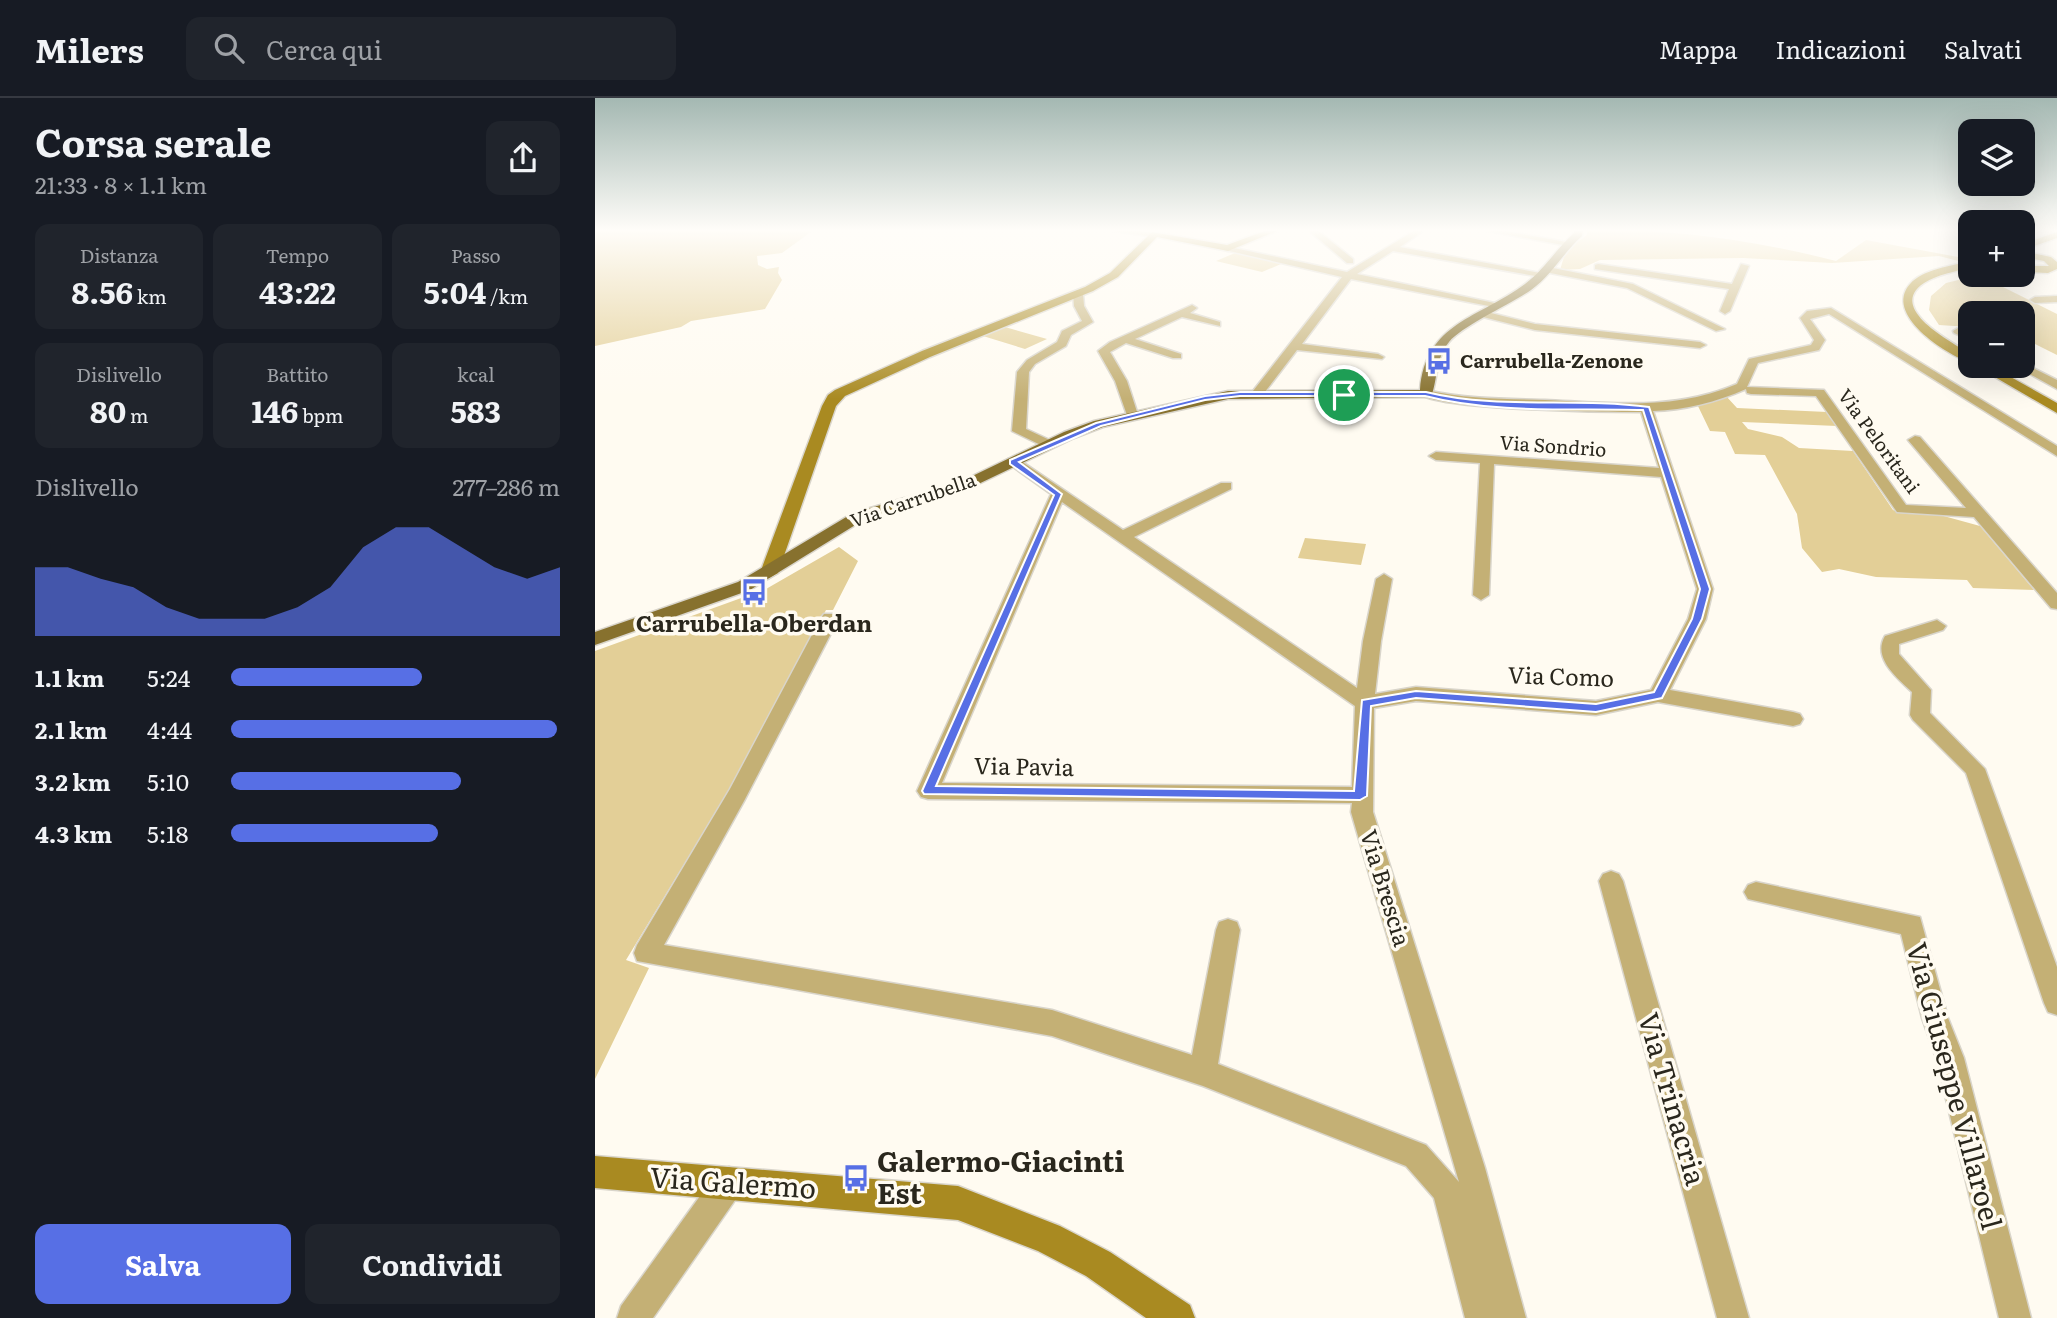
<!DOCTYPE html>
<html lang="it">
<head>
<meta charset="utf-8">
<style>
	:root { --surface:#171b24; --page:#20242c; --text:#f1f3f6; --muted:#9ea1a6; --line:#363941; --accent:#576fe5 }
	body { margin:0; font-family:Literata,serif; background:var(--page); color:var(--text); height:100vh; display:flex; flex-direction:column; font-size:26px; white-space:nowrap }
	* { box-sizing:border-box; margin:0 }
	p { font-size:23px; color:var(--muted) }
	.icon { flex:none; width:38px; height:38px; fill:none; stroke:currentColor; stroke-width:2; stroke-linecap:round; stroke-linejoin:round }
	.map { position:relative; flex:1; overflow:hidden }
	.side { display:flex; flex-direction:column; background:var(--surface); width:595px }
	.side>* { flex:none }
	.controls { position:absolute; left:1363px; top:21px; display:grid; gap:14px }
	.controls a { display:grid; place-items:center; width:77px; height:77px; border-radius:14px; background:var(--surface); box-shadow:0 7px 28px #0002; font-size:35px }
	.pin { position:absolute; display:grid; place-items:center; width:60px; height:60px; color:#fff; margin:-30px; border:4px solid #fff; border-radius:50%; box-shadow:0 2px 7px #0007 }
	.round { display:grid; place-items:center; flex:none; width:74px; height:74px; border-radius:14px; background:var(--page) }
	.headline { display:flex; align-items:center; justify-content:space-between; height:119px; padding:0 35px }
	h1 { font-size:38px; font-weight:700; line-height:52px }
	.metrics { display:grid; grid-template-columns:repeat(3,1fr); gap:10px; height:119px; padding:7px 35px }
	.metrics div { display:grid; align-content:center; border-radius:14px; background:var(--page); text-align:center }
	.metrics b { font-size:30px; font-weight:700 }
	.metrics small { font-size:19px; font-weight:400 }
	.metrics p { font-size:19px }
	.chart { height:196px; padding:14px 35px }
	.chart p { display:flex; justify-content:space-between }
	.chart svg { width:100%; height:126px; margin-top:7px; fill:var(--accent); opacity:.7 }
	.cta { display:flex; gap:14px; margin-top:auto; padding:14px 35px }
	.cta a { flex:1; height:80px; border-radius:14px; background:var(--accent); color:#fff; font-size:28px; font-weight:700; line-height:80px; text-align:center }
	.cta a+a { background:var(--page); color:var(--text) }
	ul { padding:0 35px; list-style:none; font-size:23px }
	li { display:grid; grid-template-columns:112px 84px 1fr; align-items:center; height:52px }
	li i { height:18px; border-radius:9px; background:var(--accent) }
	header { display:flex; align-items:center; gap:42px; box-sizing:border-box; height:98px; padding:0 35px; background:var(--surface); border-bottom:2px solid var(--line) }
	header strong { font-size:33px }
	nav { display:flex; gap:38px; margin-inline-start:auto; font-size:24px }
	.search { width:490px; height:63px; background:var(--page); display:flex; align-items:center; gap:18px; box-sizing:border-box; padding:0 24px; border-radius:14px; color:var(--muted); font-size:26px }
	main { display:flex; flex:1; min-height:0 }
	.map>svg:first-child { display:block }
	.green { fill:#e3cf97 }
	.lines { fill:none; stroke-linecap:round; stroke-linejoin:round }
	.street-casing { stroke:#d9d5cb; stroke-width:3 }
	.secondary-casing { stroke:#d9d5cb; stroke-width:3 }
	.primary-casing { stroke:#d9d5cb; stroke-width:3 }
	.street { fill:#c4b075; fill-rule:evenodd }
	.secondary { fill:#a98a21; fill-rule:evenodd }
	.primary { fill:#87712e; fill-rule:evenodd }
	.route { fill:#576fe5; stroke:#fff; stroke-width:2; fill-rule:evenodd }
	.labels { text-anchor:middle; stroke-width:7; stroke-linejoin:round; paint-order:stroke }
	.far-poi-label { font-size:19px; font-weight:bold; fill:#2a271d; stroke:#fffbf1; text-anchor:start }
	.far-street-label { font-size:19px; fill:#2a271d; stroke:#fffbf1 }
	.poi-label { font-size:23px; font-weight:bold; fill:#2a271d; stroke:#fffbf1 }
	.street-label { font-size:23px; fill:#2a271d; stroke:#fffbf1 }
	.near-street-label { font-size:28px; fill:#2a271d; stroke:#fffbf1 }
	.near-poi-label { font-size:28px; font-weight:bold; fill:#2a271d; stroke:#fffbf1; text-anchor:start }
</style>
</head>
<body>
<header>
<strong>Milers</strong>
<div class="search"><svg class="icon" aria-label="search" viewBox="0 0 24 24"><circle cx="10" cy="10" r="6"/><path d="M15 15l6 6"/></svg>Cerca qui</div>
<nav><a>Mappa</a><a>Indicazioni</a><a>Salvati</a></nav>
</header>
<main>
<section class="side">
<div class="headline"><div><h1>Corsa serale</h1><p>21:33 · 8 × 1.1 km</p></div><a class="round"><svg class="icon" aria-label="share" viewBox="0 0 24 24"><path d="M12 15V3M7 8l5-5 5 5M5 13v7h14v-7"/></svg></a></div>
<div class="metrics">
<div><p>Distanza</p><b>8.56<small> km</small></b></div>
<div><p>Tempo</p><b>43:22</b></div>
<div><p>Passo</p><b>5:04<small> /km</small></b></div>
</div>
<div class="metrics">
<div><p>Dislivello</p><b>80<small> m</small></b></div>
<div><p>Battito</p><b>146<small> bpm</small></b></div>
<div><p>kcal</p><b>583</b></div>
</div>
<div class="chart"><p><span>Dislivello</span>277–286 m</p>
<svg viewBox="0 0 160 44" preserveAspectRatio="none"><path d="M0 44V20L10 20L20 24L30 27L40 34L50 38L60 38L70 38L80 34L90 27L100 13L110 6L120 6L130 13L140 20L150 24L160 20V44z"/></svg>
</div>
<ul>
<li><b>1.1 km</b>5:24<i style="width:58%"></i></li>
<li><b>2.1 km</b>4:44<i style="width:99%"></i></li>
<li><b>3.2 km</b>5:10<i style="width:70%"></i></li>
<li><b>4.3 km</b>5:18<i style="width:63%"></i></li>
</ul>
<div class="cta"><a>Salva</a><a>Condividi</a></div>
</section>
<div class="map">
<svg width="1462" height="1220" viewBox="0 0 1462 1220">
	<rect width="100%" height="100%" fill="#fffbf1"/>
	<g class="green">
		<polygon points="0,131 220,131 187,155 162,158 163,167 172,171 184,169 183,175 187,182 170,211 96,223 86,229 0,248"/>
		<path d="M992 131C1074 131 1161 142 1241 163L1271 142 1374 161 1367 164 1344 158 1237 165 1148 160 1005 162 985 171 965 172 971 152 992 137Z"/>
		<polygon points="640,155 686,166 667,174 621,163"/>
		<polygon points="1384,177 1462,216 1462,257 1428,240 1428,215 1376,215 1375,229 1344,227 1334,212 1336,198 1351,185"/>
		<polygon points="410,229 452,241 430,251 388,238"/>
		<polygon points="1131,298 1142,310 1232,314 1242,328 1147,324 1153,331 1187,339 1204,350 1258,353 1298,412 1305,415 1345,417 1385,428 1439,492 1378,490 1372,482 1281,479 1244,471 1227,474 1207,450 1202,416 1170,357 1140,356 1130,334 1115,333 1102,306"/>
		<polygon points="710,440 771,446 766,467 703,460"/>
		<polygon points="244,449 263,463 238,512 231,512 148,669 31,862 54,870 0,981 0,553 171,491"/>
	</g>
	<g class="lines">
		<defs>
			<g id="street">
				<polygon points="504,131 530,131 564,136 560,139"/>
				<polygon points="712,131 721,131 758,161 758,165 752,165"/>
				<polygon points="822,131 831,131 805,149 951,176 946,179 798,153 762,176 909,207 904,210 756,181 707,246 783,256 789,259 787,261 702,252 666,299 658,299 658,293 747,179 630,152 630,148 752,174"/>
				<polygon points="882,131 899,131 977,145 973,148"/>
				<polygon points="1003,166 1137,186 1146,166 1154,168 1135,213 1130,216 1125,213 1134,191 1000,171 1000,167"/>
				<polygon points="953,169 1038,186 1130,231 1121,233 1032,190 950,174 950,170"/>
				<polygon points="483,192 488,195 489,208 498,224 476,237 471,248 440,266 434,274 431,331 459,344 461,347 454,351 417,333 422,274 432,262 462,244 467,233 487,223 479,208 478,195"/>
				<polygon points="1462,198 1462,204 1440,205 1435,202 1440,199"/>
				<polygon points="597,207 602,210 595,215 625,224 625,228 587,219 540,241 586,256 586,260 578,260 531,245 515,254 532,283 543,317 537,321 533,320 520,283 503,253 515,244"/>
				<path d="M1236 210 1462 348V358L1234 216 1215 221 1230 242 1224 252 1163 265 1152 289 1229 292 1311 407 1371 410 1313 342 1320 338 1325 339 1462 495V511L1456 510 1379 419 1302 414 1221 298 1156 296 1152 295 1151 291C1121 304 1091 312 1058 313L1118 491 1111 521 1075 592 1198 614 1205 616 1208 621 1205 626 1198 628 1063 604 1001 617 821 603 779 610 778 714 890 1070 931 1220H870L839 1100 811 1068 608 988 457 938 42 863 39 855 42 847 135 691 226 520 229 516H241L244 520 149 703 69 847 457 912 597 957 621 832 624 824 633 821 642 824 645 832 623 966 831 1047 864 1084 756 714 757 705 333 701 326 699 322 693 456 396 411 364 413 361H423L528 432 626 385H636V391L539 439 762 590 768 543 781 481 789 476 797 481 786 543 780 596 821 589 1001 603 1056 592 1093 521 1102 491 1066 379 899 366 894 497 886 502 878 497 885 365 841 362 834 358 841 354 1064 370 1046 314C1010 314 845 312 825 296L831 292C870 301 910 301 950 302 1016 305 1080 313 1142 286L1154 261 1216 247 1219 242 1205 220 1212 213ZM467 404 760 608 757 689 347 685Z"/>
				<polygon points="888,213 940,226 1105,244 1111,247 1105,250 940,232 884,218 883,216"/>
				<polygon points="1363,230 1376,235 1376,243 1359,235 1358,233"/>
				<polygon points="1428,265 1462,282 1462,291 1420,268 1428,268"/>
				<path d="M1342 522 1351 528 1348 532 1304 546V556L1336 592 1335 615 1390 671 1462 869V917L1453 914 1449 905 1371 675 1318 622 1315 617 1317 594C1302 580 1277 560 1290 538Z"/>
				<polygon points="1016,773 1024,776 1028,783 1154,1220 1122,1220 1004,783 1008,776"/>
				<polygon points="1161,784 1325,819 1353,920 1369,960 1436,1220 1404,1220 1341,960 1327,920 1306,836 1153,801 1149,794 1153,787"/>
				<polygon points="134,1069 145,1073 149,1084 145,1095 58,1220 22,1220 26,1208 123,1073"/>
			</g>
			<g id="secondary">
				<polygon points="675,131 687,131 633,153 562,139 523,179 498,193 335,259 250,298 241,308 183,475 174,480 165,475 227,308 233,297 240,292 327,253 490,189 515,175 557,134 632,147"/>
				<polygon points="1462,134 1462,140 1428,152 1428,146"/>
				<polygon points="1428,153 1456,159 1462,164 1462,171 1453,175 1428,174 1428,168 1454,168 1449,163 1428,159"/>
				<path d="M1376 163V169C1360 174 1343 176 1329 185 1291 210 1356 244 1376 256V265C1350 256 1288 216 1315 186 1328 171 1357 168 1376 163Z"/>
				<polygon points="1381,268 1396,268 1462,305 1462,315"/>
				<polygon points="0,1058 363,1088 465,1128 515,1154 595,1207 600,1220 551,1220 491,1178 443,1153 363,1122 0,1090"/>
			</g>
			<path id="primary" d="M980 131H988L987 138C968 155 957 177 936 192 916 206 867 228 854 244 840 261 843 281 836 299L633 301 508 329 479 340 375 390 270 421 155 492 0 547V534L143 484 258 415 365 384 469 334 499 323 633 293 825 292C830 224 885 220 930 186 950 171 961 151 979 135Z"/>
		</defs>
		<use href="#street" class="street-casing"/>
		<use href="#secondary" class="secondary-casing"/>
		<use href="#primary" class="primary-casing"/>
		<use href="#street" class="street"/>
		<use href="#secondary" class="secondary"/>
		<use href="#primary" class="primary"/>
	</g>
	<linearGradient id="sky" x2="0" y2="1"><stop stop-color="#a4b8b2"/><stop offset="0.44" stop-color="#fffdf9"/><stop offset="1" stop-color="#fffdf9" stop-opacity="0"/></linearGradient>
	<rect width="1462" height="301" fill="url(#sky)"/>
	<path class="route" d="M645 294H831C904 312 980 299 1054 309L1115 491 1107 521 1067 600 1001 614 821 600 776 608 772 698 765 702 329 696 327 693 459 397 415 366V362L501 325 610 298ZM645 298H830C900 316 977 310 1048 312L1105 491 1097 521 1059 594 1001 606 821 593 767 602 759 693 341 688 467 396 424 364 506 328 610 302Z"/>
	<defs>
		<symbol id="bus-bare" viewBox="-9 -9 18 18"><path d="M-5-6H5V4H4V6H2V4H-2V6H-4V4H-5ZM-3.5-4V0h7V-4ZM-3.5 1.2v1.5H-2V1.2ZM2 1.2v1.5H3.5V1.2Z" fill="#576fe5" stroke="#fffbf1" stroke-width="2.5" paint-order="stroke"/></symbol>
	</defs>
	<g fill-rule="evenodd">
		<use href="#bus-bare" x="825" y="244" width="38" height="38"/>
		<use href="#bus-bare" x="140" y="475" width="38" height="38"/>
		<use href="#bus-bare" x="242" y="1061" width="38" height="38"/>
	</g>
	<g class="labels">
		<g class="far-poi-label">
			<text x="865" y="270">Carrubella-Zenone</text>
		</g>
		<g class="far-street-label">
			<text transform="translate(1284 343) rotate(54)" y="7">Via Peloritani</text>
			<text transform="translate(958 348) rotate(4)" y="7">Via Sondrio</text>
			<text transform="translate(318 402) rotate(-19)" y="7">Via Carrubella</text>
		</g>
		<g class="poi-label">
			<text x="159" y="534">Carrubella-Oberdan</text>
		</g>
		<g class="street-label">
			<text transform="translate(966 579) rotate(2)" y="8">Via Como</text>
			<text transform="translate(429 669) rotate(1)" y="8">Via Pavia</text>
			<text transform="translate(790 790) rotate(73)" y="8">Via Brescia</text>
		</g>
		<g class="near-street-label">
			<text transform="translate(1359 988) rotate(75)" y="10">Via Giuseppe Villaroel</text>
			<text transform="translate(1077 1001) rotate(74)" y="10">Via Trinacria</text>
			<text transform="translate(138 1085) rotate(4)" y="10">Via Galermo</text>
		</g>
		<g class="near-poi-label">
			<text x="282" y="1074">Galermo-Giacinti<tspan x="282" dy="32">Est</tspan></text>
		</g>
	</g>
</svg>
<div class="controls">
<a><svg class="icon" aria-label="layers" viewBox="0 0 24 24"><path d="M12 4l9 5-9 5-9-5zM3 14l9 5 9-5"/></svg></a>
<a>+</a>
<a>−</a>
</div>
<div class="pin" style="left:749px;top:297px;background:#1e9e55"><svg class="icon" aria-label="arrive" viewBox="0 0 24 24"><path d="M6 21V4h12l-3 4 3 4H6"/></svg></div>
</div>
</main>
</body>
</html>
